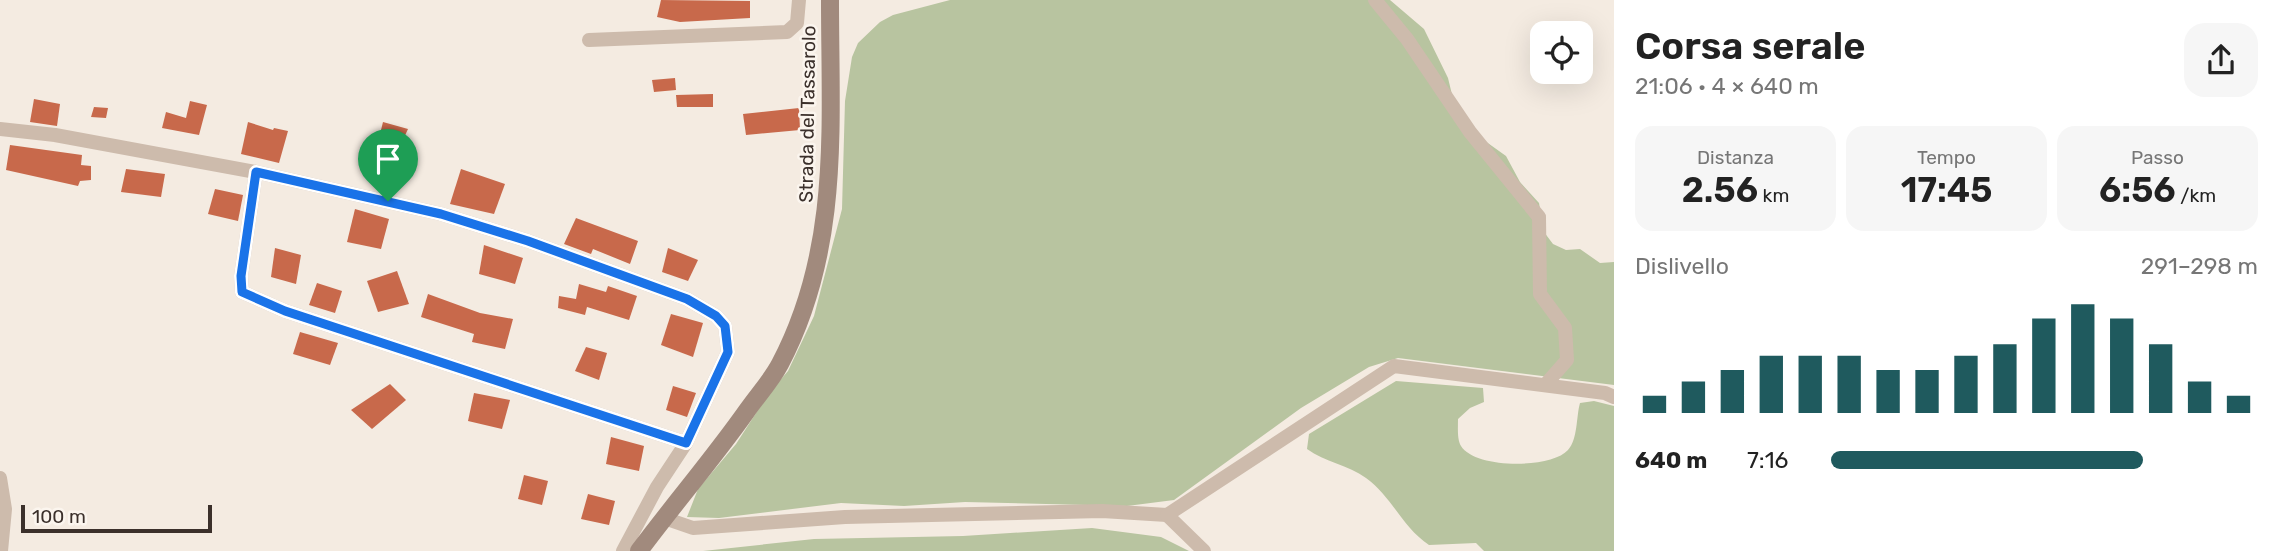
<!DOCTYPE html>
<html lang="it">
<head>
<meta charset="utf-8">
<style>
	:root { --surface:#fff; --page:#f6f6f6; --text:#222; --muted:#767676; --accent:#1f5a5e }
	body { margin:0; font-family:Rubik,sans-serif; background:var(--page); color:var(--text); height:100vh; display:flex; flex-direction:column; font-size:26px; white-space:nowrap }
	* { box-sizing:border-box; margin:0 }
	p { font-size:23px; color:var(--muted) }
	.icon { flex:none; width:38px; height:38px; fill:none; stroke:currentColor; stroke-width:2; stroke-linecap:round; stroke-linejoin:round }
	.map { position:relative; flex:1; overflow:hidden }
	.details { display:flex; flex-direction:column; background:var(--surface); width:665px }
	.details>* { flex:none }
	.controls { position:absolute; left:1530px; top:21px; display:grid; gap:14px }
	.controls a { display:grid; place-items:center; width:63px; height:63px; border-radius:14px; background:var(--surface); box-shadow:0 7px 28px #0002; font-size:35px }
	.scale { position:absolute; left:21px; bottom:18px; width:191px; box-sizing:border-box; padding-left:7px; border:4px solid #3b302b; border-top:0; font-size:19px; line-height:24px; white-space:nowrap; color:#3b302b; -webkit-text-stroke:5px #fbf5ee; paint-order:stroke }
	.pin { position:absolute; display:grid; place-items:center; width:60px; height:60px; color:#fff; margin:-72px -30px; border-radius:50% 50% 50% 0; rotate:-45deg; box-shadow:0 0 7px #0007 }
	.pin .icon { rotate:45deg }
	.round { display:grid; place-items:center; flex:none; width:74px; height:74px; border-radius:21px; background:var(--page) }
	.summary { display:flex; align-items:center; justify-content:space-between; height:119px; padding:0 21px }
	h1 { font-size:38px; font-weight:600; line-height:52px }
	.figures { display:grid; grid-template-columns:repeat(3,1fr); gap:10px; height:119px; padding:7px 21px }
	.figures div { display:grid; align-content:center; border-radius:18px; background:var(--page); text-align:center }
	.figures b { font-size:35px; font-weight:600 }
	.figures small { font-size:19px; font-weight:400 }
	.figures p { font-size:19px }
	.chart { height:196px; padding:14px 21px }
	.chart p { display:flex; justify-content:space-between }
	.chart svg { width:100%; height:126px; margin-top:7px; stroke:var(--accent); stroke-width:6 }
	ul { padding:0 21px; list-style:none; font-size:23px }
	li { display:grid; grid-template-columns:112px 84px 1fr; align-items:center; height:52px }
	li i { height:18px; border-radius:9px; background:var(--accent) }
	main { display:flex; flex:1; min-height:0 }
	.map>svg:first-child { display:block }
	.green { fill:#b8c4a0 }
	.building { fill:#c8694b }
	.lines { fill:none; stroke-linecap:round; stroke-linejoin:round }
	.street { stroke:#cdbbac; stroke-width:14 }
	.secondary { stroke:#a18a7d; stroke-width:18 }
	.route-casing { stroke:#fff; stroke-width:14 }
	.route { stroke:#1a73e8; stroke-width:9 }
	.labels { text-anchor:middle; stroke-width:5; stroke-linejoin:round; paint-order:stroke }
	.street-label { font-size:19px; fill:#3b302b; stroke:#fbf5ee }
</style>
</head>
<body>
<main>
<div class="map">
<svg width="1614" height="551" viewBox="0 0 1614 551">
	<rect width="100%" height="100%" fill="#f4ebe1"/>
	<g class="green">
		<polygon points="950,0 1390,0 1424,29 1448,78 1455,107 1471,131 1506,156 1520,182 1539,203 1544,232 1553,244 1566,250 1580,249 1600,263 1614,262 1614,385 1398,358 1369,367 1301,408 1174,500 1127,506 965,502 904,506 841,503 719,518 687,517 698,489 736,444 769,393 788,371 814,316 842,209 845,101 852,57 858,43 880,22 893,15"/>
		<path d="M1396 381 1483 388 1484 402 1470 408 1458 419C1458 428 1457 439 1461 446 1475 469 1551 469 1568 450 1578 439 1576 417 1580 403L1594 401 1614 406V551H1484L1476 543 1429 545C1402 527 1393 498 1366 478 1348 465 1325 462 1307 449L1309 434Z"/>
		<polygon points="1092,528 1161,537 1189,551 703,551 814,539 963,536"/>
	</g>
	<g class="building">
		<polygon points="661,0 750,1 750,18 680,22 657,17"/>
		<polygon points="675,78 676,90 654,92 652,80"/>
		<polygon points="713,94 713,107 677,107 676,95"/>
		<polygon points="34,99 60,104 57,126 30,122"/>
		<polygon points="190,101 207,105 199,135 162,128 166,112 186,118"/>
		<polygon points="94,107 108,108 106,118 91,117"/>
		<polygon points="799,108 800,130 746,135 743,114"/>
		<polygon points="248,122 273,130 274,128 288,131 279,163 241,154"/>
		<polygon points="383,122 408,129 401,144 379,138"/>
		<polygon points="10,145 82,155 81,165 91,166 91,180 80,181 78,186 6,170"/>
		<polygon points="126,169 165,174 161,197 121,192"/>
		<polygon points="461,169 505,184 494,214 450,204"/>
		<polygon points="215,189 243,195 238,221 208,214"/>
		<polygon points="355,209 389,219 381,249 347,242"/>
		<polygon points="576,218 638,241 630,264 593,249 591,254 564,244"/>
		<polygon points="484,245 523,258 515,284 479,274"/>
		<polygon points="275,248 301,255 296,284 271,277"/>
		<polygon points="668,248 698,260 688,281 662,272"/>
		<polygon points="397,271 409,304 378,312 367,281"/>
		<polygon points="317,283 342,291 335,313 309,305"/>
		<polygon points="579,284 606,292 608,286 637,296 629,320 587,307 585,315 558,308 559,296 576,299"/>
		<polygon points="428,294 480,313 513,319 505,349 472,342 474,334 421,317"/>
		<polygon points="671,314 703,323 693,357 661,345"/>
		<polygon points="300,332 338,343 330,365 293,354"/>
		<polygon points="586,347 607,353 599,380 575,371"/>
		<polygon points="390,384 406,400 372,429 351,410"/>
		<polygon points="673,386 696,393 687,417 666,410"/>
		<polygon points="474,393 510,400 502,429 468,421"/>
		<polygon points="611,437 644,446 639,471 606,464"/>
		<polygon points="524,475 548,481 542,505 518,499"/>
		<polygon points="588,494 615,501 609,525 581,519"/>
	</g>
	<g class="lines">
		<g class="street">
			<polyline points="1375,0 1407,39 1470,132 1539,217 1540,294 1565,328 1567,360 1545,385"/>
			<polyline points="589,40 787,32 797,23 799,0"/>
			<polyline points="0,129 55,135 256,172 441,214 528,241 687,299 716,316 725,326 728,352 686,443 285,311 242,292 241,276 256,172"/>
			<polyline points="0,478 5,509 1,551"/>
			<polyline points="664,518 693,528 845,517 1102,511 1167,515"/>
			<polyline points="623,551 657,487 686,443"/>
			<polyline points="1204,551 1167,515 1394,366 1605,393 1614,397"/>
		</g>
		<path class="secondary" d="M639 551C674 504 712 460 746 412 757 396 771 381 780 364 841 248 830 127 830 0"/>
	</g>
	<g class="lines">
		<defs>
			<polygon id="route" points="256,172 441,214 528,241 687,299 716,316 725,326 728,352 686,443 285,311 242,292 241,276"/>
		</defs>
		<use href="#route" class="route-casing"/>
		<use href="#route" class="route"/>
	</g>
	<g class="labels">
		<g class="street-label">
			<text transform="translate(807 114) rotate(-89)" y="7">Strada del Tassarolo</text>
		</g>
	</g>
</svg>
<div class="controls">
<a><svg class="icon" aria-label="locate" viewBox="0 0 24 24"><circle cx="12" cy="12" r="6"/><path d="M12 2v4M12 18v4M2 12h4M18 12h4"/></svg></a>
</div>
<div class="scale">100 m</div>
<div class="pin" style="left:388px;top:201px;background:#1e9e55"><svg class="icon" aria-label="arrive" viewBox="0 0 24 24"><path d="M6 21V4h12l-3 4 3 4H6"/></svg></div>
</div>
<section class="details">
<div class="summary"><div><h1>Corsa serale</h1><p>21:06 · 4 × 640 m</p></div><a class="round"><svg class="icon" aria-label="share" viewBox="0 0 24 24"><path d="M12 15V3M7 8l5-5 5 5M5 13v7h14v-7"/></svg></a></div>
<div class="figures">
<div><p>Distanza</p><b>2.56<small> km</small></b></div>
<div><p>Tempo</p><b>17:45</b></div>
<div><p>Passo</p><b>6:56<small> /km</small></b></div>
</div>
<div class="chart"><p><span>Dislivello</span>291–298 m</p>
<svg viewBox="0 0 160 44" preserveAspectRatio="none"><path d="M5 44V38M15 44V33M25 44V29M35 44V24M45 44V24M55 44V24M65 44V29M75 44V29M85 44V24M95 44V20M105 44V11M115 44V6M125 44V11M135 44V20M145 44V33M155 44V38"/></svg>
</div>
<ul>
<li><b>640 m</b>7:16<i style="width:73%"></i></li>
</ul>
</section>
</main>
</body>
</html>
